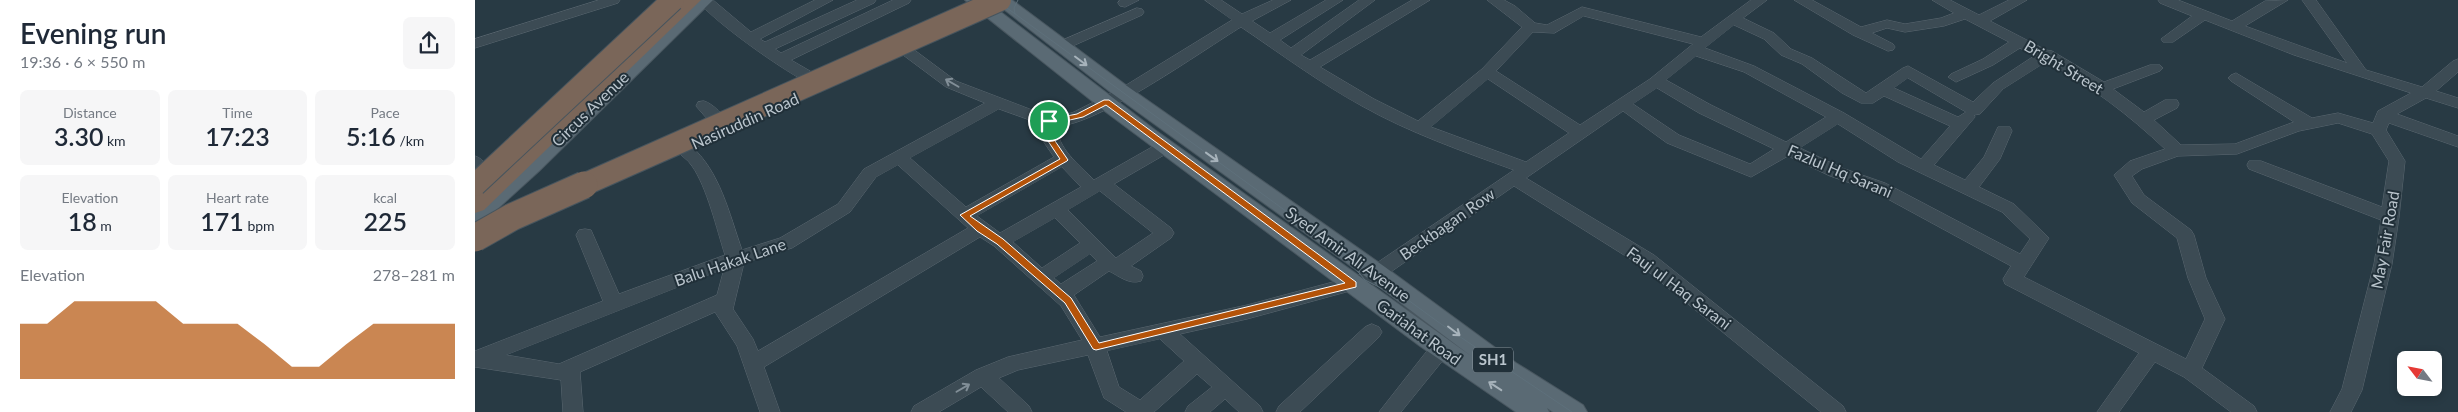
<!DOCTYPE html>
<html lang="en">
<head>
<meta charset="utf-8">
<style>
	:root { --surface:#fff; --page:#f6f6f7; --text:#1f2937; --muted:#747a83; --accent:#b45309 }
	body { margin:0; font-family:Lato,sans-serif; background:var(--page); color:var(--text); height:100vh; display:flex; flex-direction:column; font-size:19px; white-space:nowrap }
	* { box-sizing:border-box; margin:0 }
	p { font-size:16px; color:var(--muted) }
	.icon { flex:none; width:28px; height:28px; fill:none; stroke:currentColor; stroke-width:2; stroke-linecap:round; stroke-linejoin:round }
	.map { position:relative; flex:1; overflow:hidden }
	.panel { display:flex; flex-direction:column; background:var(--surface); width:475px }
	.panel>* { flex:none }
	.needle { width:32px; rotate:302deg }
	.controls { position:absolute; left:1922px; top:351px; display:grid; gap:10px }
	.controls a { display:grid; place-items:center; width:45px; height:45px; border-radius:8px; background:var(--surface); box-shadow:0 2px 8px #0003; font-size:25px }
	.pin { position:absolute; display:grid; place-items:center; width:42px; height:42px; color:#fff; margin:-21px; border:2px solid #fff; border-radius:50%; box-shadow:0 1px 5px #0007 }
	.round { display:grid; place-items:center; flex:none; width:52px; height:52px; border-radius:8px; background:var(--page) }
	.head { display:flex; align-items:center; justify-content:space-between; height:85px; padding:0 20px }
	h1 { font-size:28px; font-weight:600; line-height:38px }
	.metrics { display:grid; grid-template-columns:repeat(3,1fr); gap:8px; height:85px; padding:5px 20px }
	.metrics div { display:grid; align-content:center; border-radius:8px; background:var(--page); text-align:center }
	.metrics b { font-size:25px; font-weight:600 }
	.metrics small { font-size:14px; font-weight:400 }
	.metrics p { font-size:14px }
	.chart { height:140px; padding:10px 20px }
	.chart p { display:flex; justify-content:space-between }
	.chart svg { width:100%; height:90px; margin-top:5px; fill:var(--accent); opacity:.7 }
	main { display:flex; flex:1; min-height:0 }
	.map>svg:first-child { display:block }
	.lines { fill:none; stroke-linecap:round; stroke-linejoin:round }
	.minor-casing { stroke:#5b6871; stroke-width:1 }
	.major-casing { stroke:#495760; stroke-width:2 }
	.highway-casing { stroke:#47555e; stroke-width:2 }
	.minor { fill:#3c4b54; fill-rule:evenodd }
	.major { fill:#5a6a74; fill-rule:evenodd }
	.highway { fill:#7a6659; fill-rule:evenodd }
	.tram { stroke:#5e707b; stroke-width:1 }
	.highway-bridge-far1-casing { stroke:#47555e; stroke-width:24; stroke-linecap:butt }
	.highway-bridge-casing { stroke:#47555e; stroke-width:29; stroke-linecap:butt }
	.highway-bridge-far1 { stroke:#7a6659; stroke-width:22 }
	.highway-bridge { stroke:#7a6659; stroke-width:27 }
	.oneway { stroke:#a7b3bb }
	.oneway2 { stroke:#818e97 }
	.route { fill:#b45309; stroke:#fff; fill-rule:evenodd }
	.labels { text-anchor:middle; stroke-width:4; stroke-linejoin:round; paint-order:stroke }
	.shield { fill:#213039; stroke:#8c98a1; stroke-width:1 }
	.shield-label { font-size:15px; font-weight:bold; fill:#bac5cd }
	.street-label { font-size:16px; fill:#bac5cd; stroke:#213039 }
</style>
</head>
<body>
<main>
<section class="panel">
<div class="head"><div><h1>Evening run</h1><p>19:36 · 6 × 550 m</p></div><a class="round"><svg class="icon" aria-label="share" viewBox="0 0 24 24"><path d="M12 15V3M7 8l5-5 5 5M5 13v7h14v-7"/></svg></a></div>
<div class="metrics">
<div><p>Distance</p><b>3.30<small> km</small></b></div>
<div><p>Time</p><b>17:23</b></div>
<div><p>Pace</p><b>5:16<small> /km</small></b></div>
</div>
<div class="metrics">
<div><p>Elevation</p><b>18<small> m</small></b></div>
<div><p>Heart rate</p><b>171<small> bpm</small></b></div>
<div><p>kcal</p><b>225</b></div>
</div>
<div class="chart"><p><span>Elevation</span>278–281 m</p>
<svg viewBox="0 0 160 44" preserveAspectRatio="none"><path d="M0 44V17L10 17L20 6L30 6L40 6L50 6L60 17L70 17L80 17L90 27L100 38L110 38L120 27L130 17L140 17L150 17L160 17V44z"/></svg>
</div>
</section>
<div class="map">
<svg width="1983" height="412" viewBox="0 0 1983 412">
	<rect width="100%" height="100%" fill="#283a44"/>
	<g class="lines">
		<defs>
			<g id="minor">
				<polygon points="124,0 145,0 143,3 0,48 0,39"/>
				<path d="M222 0H238L276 32 340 0H358L285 39 290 42 382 0H401L399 3 300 49 306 53 418 0H436L434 3 316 60 354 82 357 85 349 90C324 83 237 21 222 0Z"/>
				<polygon points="645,0 664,0 650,7 645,6 643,3"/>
				<path d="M730 0H746L767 14 798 0H816L777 21 795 33 851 0H868L805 40 816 48 884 0H900L826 55 835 60 937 0H955L845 67 899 99 943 121 1007 69 1047 27 1012 0H1029L1040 6 1060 23 1072 25 1107 7 1226 37 1276 0H1292L1268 18 1299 33 1316 49 1337 58 1391 93 1428 68 1433 66 1498 102 1518 83 1559 56 1545 48 1518 65 1481 82 1473 77 1476 74 1508 59 1534 42 1490 19 1469 26 1430 32 1412 28 1397 33 1418 44 1420 47 1418 50 1413 51 1378 35 1319 0H1337L1386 27 1412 20 1430 24 1466 18 1479 13 1457 0H1475L1504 15 1534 0H1552L1515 21 1571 50 1577 51 1629 82 1675 65H1685L1688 68 1685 71 1638 89 1669 112 1690 100H1702L1704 104 1702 108 1679 120 1706 145 1760 144 1819 122 1756 81 1753 78 1756 75 1761 73 1837 118 1863 113 1898 123 1903 111 1936 93 1819 55 1730 20 1698 42H1688L1686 39 1717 16 1685 3 1683 0H1703L1757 21 1790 1 1813 0 1770 26 1872 63 1827 0H1841L1891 70 1947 87 1978 61 1983 59V72L1961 91 1983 98V108L1951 98 1922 114 1983 136V147L1914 123 1911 130 1930 161 1924 217 1917 264 1887 390 1876 412H1855L1867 389 1899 264 1906 220 1774 169 1772 165 1774 161H1786L1907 207 1914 161 1897 134 1863 123 1824 131 1762 154 1703 156 1667 169 1657 176 1669 195 1716 230 1719 235 1731 278 1750 319 1727 368 1779 406 1782 412H1756L1709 377 1680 362 1644 412H1622L1664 353 1530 284 1528 279 1536 266 1398 191 1355 176 1313 156 1276 177 1192 143 1148 111 1051 178 1179 255 1368 406 1371 412H1346L1165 265 1039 186 897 285 772 319 705 334 785 406 788 412H764L750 399 735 412H710L713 406 737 387 722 374 679 412H651L629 398 613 355 543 370 524 378 554 406 557 412H533L506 387 464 412H436L439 406 501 370 533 357 607 340 586 306 519 246 505 237 289 367 305 412H285L262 346 240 312 105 372 108 412H88L86 380 0 367V351L128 301 101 235 104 230 110 229 116 230 144 294 250 255C242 230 232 187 217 166 213 159 205 156 201 149L203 145H215C245 171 254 213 267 250L305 238 363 204 389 169 510 103 471 87 424 52 422 49 424 46H434L481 81 565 113 586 116 599 112 648 87 757 20ZM1109 16 1218 44 1175 79 1105 125 1021 71 1058 32 1079 33ZM1259 25 1289 39 1306 55 1327 64 1367 93 1386 103H1398L1409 96 1475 126 1446 159 1369 113 1279 66 1230 48ZM766 27C806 54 845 83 887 106 935 133 987 151 1039 170L884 275 772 305 625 337 599 295 634 271C644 276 654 285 666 281L668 276 666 271 656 266 696 238 699 233 696 228 639 184 696 151 698 147 696 143H684L619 180C604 165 582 148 582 126 622 126 728 50 766 27ZM1221 56 1269 72 1351 117 1311 142 1236 105 1191 80ZM1571 62C1615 85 1654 115 1690 149L1655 161 1639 175 1657 203 1702 238 1713 278 1730 319 1711 359 1549 277 1574 238 1539 204 1504 187 1525 159 1537 131 1535 127H1523L1509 157 1490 180 1459 165 1500 117 1499 115 1505 114 1528 89ZM1433 78 1491 112 1483 117 1419 88ZM1013 79 1094 133 1051 162 956 127ZM1182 88 1224 113 1299 149 1275 164 1204 135 1158 104ZM524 109 566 124V138L579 157 491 207 435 158ZM1363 124 1423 162 1527 212 1555 239 1545 254 1410 183 1367 168 1325 148ZM423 165 493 228 283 351 278 339 258 309 269 263 317 248 375 212 401 177ZM587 167 606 187 525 233 502 216ZM625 191 678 233 641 258 593 210ZM580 218 605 243 567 268 538 242ZM615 254 622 261 586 284 579 278ZM249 269 242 295 84 364 31 355ZM685 339 709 361 665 400 644 387 632 351Z"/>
				<polygon points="662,8 667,9 669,12 667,15 591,49 586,50 579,46 581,43"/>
				<path d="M229 101C239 104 249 116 254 124L252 128H240L221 106 223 102Z"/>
				<path d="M0 156C10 159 16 171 22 180L19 184H7L0 174Z"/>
				<polygon points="897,324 904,327 907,332 904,337 825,412 801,412 804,406 890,327"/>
				<polygon points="966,340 973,342 976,348 973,354 926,412 904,412 959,342"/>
			</g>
			<g id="major">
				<polygon points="219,0 238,0 64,171 8,222 0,225 0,205 50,161"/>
				<polygon points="490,0 510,0 680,130 996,356 894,279 638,94 517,0 537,0 652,86 910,267 1041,363 1108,405 1112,412 1078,412 1072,408 1074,412 1041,412 945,346 631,112"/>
			</g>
			<polygon id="highway" points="204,0 226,0 9,210 0,213 0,190"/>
		</defs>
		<use href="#minor" class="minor-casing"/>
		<use href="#major" class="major-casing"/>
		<use href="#highway" class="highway-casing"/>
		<use href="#minor" class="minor"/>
		<use href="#major" class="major"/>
		<use href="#highway" class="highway"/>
		<g class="tram">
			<polyline points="521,0 966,324 1097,412"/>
			<polyline points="540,14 539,8 543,0"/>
			<polyline points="879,267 890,280 906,288"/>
		</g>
		<defs>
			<g id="highway-bridge-far1">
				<polyline points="0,185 198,0"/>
				<polyline points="106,186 525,0"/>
			</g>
			<polyline id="highway-bridge" points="0,238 37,217 109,185"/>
		</defs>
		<use href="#highway-bridge-far1" class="highway-bridge-far1-casing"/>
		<use href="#highway-bridge" class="highway-bridge-casing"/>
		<use href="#highway-bridge-far1" class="highway-bridge-far1"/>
		<use href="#highway-bridge" class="highway-bridge"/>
	</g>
	<defs><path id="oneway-shaft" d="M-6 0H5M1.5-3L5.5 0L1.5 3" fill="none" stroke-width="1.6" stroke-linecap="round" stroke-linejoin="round" transform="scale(1.25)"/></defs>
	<g class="oneway">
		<use href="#oneway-shaft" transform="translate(606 61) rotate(37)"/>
		<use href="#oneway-shaft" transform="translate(737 157) rotate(36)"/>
		<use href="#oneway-shaft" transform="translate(979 331) rotate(37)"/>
		<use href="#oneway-shaft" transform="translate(1020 386) rotate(-147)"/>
	</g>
	<g class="oneway2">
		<use href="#oneway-shaft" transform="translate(477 83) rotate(-150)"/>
		<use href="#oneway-shaft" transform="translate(488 388) rotate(-30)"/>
	</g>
	<path class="route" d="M629 100H634L881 282V287L621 350 618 349 590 303 522 244 502 231 485 215 585 159 571 138V120L602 114ZM631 105 870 283 624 343 596 298 589 292 528 239 495 216 592 161 593 160 578 138 577 124 608 117Z"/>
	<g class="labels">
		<rect class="shield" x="998" y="347.5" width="40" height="25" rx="4"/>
		<g class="shield-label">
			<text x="1018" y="365">SH1</text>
		</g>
		<g class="street-label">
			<text transform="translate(1589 67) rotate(31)" y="6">Bright Street</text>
			<text transform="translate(115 109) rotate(-44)" y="6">Circus Avenue</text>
			<text transform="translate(270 121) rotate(-24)" y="6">Nasiruddin Road</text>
			<text transform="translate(1365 171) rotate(23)" y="6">Fazlul Hq Sarani</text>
			<text transform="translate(972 224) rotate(-35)" y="6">Beckbagan Row</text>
			<text transform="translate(1910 240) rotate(-80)" y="6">May Fair Road</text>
			<text transform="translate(873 254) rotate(36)" y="6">Syed Amir Ali Avenue</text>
			<text transform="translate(255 262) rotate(-19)" y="6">Balu Hakak Lane</text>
			<text transform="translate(1204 288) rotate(37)" y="6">Fauj ul Haq Sarani</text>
			<text transform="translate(944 332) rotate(36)" y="6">Gariahat Road</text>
		</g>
	</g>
</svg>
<div class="controls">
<a><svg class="needle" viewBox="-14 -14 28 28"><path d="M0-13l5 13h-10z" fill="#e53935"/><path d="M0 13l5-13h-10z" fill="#747a83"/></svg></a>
</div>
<div class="pin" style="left:574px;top:121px;background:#1e9e55"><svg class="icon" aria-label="arrive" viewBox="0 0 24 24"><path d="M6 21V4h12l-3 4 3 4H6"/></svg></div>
</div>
</main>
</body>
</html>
